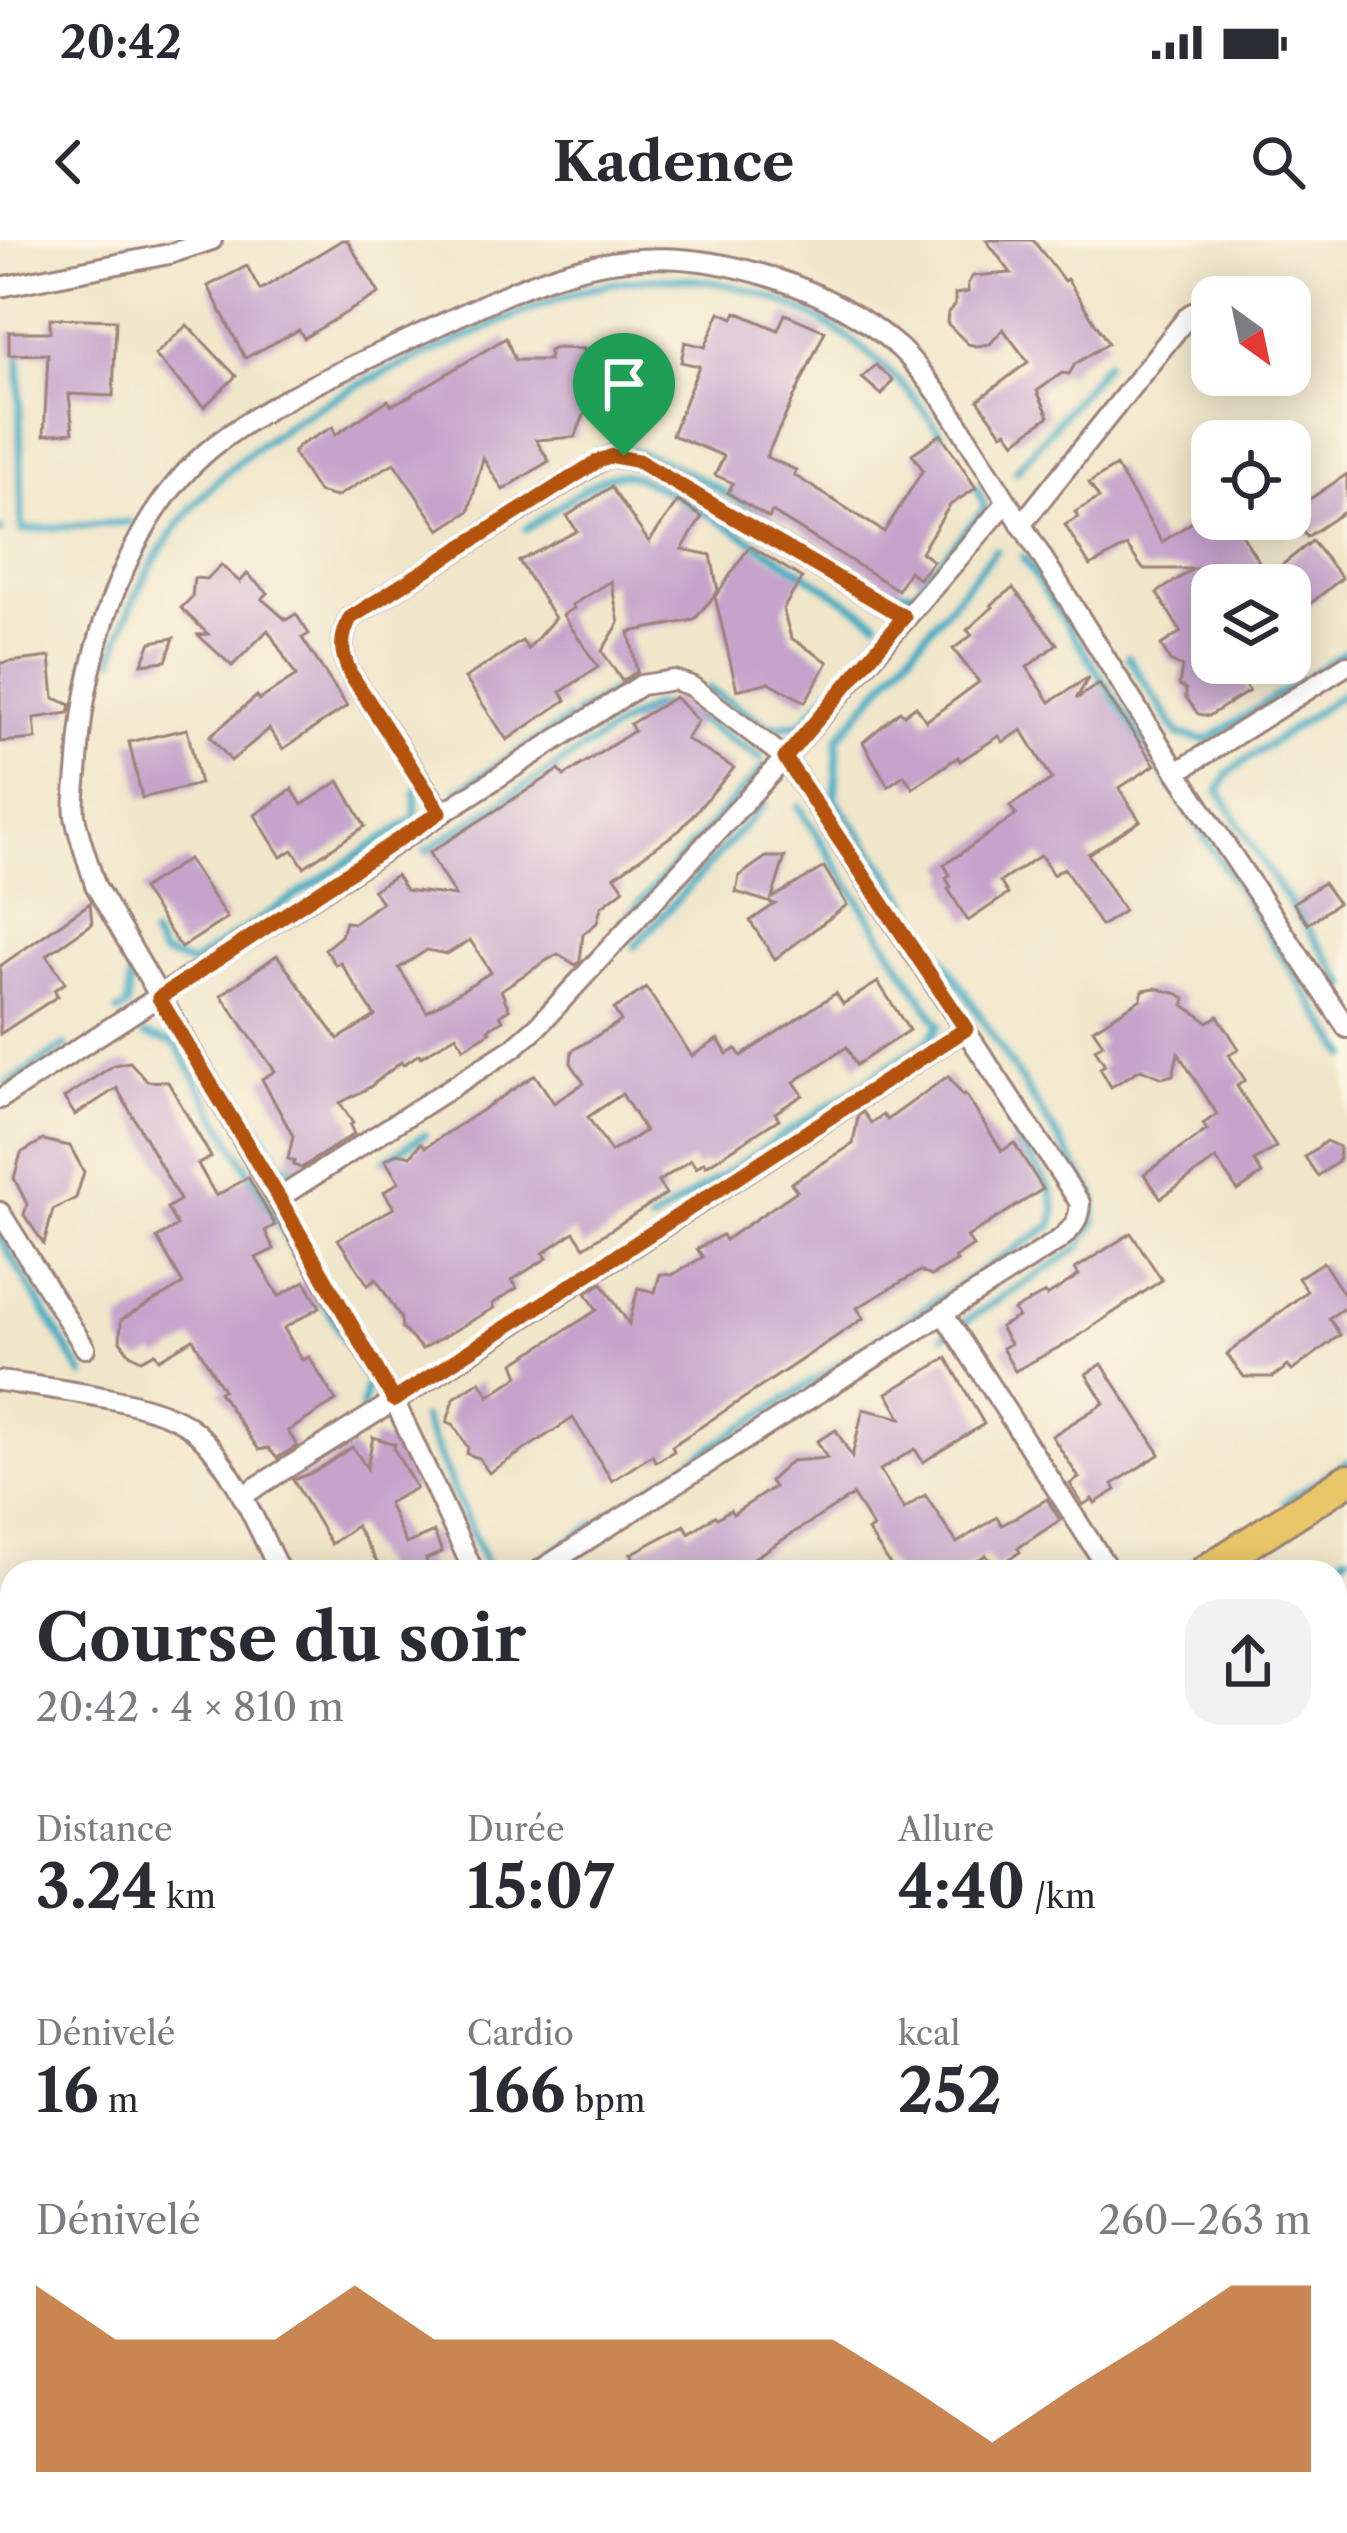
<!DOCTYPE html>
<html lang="fr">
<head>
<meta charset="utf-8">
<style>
	:root { --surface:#fff; --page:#f2f2f3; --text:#2b2b33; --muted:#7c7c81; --accent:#b45309 }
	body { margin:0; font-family:"Libre Caslon Text",serif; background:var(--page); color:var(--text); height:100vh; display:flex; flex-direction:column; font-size:45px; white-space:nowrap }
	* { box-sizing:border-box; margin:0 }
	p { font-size:39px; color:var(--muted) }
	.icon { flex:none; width:66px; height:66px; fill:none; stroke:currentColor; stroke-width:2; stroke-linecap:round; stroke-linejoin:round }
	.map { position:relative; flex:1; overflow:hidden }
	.sheet { position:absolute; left:0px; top:1320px; width:1347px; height:975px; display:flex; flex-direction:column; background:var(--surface); border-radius:36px 36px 0 0; box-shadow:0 6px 30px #0003 }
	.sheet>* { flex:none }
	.needle { width:78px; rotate:147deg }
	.tools { position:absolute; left:1191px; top:36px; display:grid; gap:24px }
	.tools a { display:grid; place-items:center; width:120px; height:120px; border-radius:24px; background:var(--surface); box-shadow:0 6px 30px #0003; font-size:60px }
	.pin { position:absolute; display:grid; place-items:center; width:102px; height:102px; color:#fff; margin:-123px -51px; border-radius:50% 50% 50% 0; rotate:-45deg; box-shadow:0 0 12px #0007 }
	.pin .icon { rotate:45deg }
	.round { display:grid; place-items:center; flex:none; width:126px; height:126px; border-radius:36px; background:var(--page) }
	.summary { display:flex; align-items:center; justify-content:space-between; height:204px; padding:0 36px }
	h1 { font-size:66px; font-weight:700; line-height:90px }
	.metrics { display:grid; grid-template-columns:repeat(3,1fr); gap:18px; height:204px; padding:12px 36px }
	.metrics div { display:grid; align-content:center }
	.metrics b { font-size:60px; font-weight:700 }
	.metrics small { font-size:33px; font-weight:400 }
	.metrics p { font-size:33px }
	.chart { height:336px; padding:24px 36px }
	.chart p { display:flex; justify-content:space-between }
	.chart svg { width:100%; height:216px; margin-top:12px; fill:var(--accent); opacity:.7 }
	.status { display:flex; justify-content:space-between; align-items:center; height:84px; padding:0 60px; background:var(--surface); direction:ltr }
	.status svg { height:33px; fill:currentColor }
	header { display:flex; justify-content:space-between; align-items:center; height:156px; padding:0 36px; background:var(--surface); font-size:54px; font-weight:700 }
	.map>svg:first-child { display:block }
	.water { fill:#42abc2; stroke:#466576; stroke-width:3 }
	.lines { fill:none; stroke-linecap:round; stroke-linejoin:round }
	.stream { stroke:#42abc2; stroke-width:8 }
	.building { fill:#c5a3cb; fill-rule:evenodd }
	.street-casing { stroke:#9d827a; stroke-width:24 }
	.primary-casing { stroke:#9d827a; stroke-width:36 }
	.street { stroke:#fff; stroke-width:18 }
	.primary { stroke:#e9c769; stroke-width:30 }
	.route-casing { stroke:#fff; stroke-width:24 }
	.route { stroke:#b45309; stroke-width:15 }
</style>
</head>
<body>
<div class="status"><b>20:42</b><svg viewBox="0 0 49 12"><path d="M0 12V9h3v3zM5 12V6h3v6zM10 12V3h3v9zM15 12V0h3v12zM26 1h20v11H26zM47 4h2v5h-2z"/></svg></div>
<header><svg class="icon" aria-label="back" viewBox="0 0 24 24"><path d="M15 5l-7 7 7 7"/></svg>Kadence<svg class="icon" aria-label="search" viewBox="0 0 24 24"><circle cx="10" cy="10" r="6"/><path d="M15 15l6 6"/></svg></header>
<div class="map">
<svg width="1347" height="2293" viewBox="0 0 1347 2293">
	<rect width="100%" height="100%" fill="#fcf5e5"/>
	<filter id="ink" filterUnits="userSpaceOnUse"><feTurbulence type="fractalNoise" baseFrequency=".00833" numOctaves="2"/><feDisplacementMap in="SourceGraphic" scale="24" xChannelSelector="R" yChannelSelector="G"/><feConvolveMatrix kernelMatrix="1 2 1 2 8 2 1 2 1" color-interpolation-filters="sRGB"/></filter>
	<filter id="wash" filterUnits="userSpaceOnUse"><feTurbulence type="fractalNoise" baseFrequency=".004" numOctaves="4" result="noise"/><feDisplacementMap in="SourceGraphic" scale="48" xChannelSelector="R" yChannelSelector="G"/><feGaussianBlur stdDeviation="2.7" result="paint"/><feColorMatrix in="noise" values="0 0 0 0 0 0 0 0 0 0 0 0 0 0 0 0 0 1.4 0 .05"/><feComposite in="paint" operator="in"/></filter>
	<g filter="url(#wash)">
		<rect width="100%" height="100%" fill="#f0e6c9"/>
		<g class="water">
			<polygon points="0,1543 12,1545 12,1633 0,1629"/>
			<path d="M0 1686C19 1717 19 1782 0 1813Z"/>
		</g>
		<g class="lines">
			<g class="stream">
				<polyline points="19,115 22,290 130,282"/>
				<path d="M619 210C663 202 836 324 882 352L915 351 985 268 977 248"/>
				<polyline points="1016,231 1106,123"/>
				<polyline points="483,284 598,214"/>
				<path d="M526 289C549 275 596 235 621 234 654 232 838 356 877 381"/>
				<polyline points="0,291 1,291"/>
				<polyline points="1023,317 1347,816"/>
				<polyline points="1128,417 1179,495 1208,500 1347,411"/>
				<path d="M113 419C160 247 288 172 443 107 496 85 547 58 604 45 736 17 869 83 941 194"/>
				<polyline points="708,449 770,487 801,484 880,393"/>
				<polyline points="1347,451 1229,532 1219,550 1267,630 1347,746"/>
				<polyline points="576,474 626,444"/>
				<polyline points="689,474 761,518"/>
				<polyline points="457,551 568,480"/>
				<polyline points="426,611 631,478 654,466 670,465"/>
				<polyline points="625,679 764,527"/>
				<polyline points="152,696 162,714 191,724 415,578 416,550"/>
				<polyline points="635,706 765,563"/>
				<polyline points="118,772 127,767 131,731 123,715"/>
				<polyline points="145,795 176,804 368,1140 362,1168"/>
				<polyline points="7,844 65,806"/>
				<polyline points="249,872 281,925 313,932"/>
				<polyline points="385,920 424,895"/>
				<polyline points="651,982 930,799 939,785 799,567"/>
				<polyline points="0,998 83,1135"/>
				<polyline points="944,1095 1079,1008 1095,983 1095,956 888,632 835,559 838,498 996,310"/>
				<polyline points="423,1179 489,1332"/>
				<polyline points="1285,1262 1347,1222"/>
				<path d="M522 1332 1052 985C1065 955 1031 923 1016 898"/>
				<polyline points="1178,1332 1202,1316"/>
				<polyline points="1321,1332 1347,1315"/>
				<polyline points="0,2192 12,2184"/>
				<polyline points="634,2283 641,2293"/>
				<polyline points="985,2283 991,2293"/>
				<polyline points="1073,2283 1080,2293"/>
			</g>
		</g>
		<g id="blocks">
			<g class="building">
				<polygon points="342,0 347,0 379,53 304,98 299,90 245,118 208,46 247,26 260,50"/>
				<polygon points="986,0 1033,0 1064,41 1067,39 1108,103 1075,124 1069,134 1062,133 1037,151 1049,176 1015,202 1007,191 1002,193 978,160 1028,122 1003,89 990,104 976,106 968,104 947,83 948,73 955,65 955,54 968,52 968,43 973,36 1011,33"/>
				<polygon points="720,72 733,78 736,72 778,90 785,74 825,91 766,217 796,230 794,235 884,292 923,230 912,214 941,194 976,248 950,265 921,312 933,321 919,339 909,331 898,350 772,272 769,278 728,253 733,243 715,235 724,216 672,195 699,126 681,122 685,102 705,107"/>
				<polygon points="50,78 116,80 113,156 69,154 73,192 44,195 48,114 9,115 9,92 50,92"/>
				<polygon points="187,85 236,136 204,167 155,115"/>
				<polygon points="506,98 515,120 549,120 549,111 555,108 584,109 585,118 593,117 594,149 600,149 600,168 587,168 575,197 536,200 549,221 503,250 483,218 469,271 440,290 394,223 336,257 318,252 293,213 298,206 333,187 335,195 388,160 391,165 408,157"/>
				<polygon points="876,125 893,140 882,155 862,138"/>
				<polygon points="1116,226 1162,302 1212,269 1212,279 1232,279 1268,336 1312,301 1342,338 1290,380 1290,345 1212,345 1212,423 1231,423 1249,451 1209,476 1198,474 1186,457 1186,449 1179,445 1182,427 1170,421 1161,405 1181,392 1157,353 1193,329 1143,329 1127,306 1090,326 1065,285 1078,277 1075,272 1099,258 1089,243"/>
				<polygon points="1290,231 1310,259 1347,234 1347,270 1307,297 1290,270"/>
				<polygon points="611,247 649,302 678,261 702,277 682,309 711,315 718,351 694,380 629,392 637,432 622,441 602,411 619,383 611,341 572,365 574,368 563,375 598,427 561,452 566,460 507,500 465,438 522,401 528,409 555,378 519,321 577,291 567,276"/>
				<polygon points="750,306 802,338 783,369 791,398 828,422 805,462 769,442 737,450 715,357"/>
				<polygon points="221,325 240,342 247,334 268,353 262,359 286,380 296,374 309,394 302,398 347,466 283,509 269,489 231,521 210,496 257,456 259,460 296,436 268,390 232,426 198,395 208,394 181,368 192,357 194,338 207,339"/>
				<polygon points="1013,348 1057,404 1027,427 1050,462 1089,437 1076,459 1099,444 1155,525 1119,548 1140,581 1088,614 1124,671 1101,686 1064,628 1053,635 1041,615 1000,642 1008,654 968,681 948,649 951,647 946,638 950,635 944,625 1016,575 1010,566 1052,539 1022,490 1003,502 999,496 960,521 958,517 913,548 904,535 888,546 863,502 900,471 904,475 916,466 926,481 979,442 953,409 972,395 967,390 993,367 991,365"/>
				<polygon points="174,398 166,421 142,424 151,402"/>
				<polygon points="50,417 54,458 71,465 69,473 34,478 36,499 0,502 0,423"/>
				<path d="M675 457 698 481 686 499 734 528 680 590 615 636 624 649 601 667 597 683 583 694 580 721 576 725 558 714 544 722 501 750 509 769 500 775 503 780 488 789 490 792 464 808 456 795 421 817 419 814 403 825 401 822 370 847 340 863 353 883 350 885 354 894 301 928 293 925 294 921 288 919 293 896 262 839 275 831 221 755 277 715 338 799 375 776 340 722 336 725 325 709 341 696 345 682 354 683 382 662 373 650 396 635 406 650 455 656 429 613 559 530 564 536 634 491 630 484ZM470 700 491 732 427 772 399 728 427 710 447 714Z"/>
				<polygon points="187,489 200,544 142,558 129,502"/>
				<polygon points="339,541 365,586 304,627 293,610 281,617 255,575 292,549 302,565"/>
				<polygon points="766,617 785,617 772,658 824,627 847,665 775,719 750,681 775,664 736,652 739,636"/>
				<polygon points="188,619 227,678 181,708 142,649"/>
				<polygon points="1323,643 1338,663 1308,684 1293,663"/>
				<polygon points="90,663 92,684 47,715 65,743 54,750 58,756 0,794 0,726"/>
				<path d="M878 742 909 790 856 825 847 807 794 842 803 855 775 873 779 879 706 926 704 922 696 928 691 920 658 942 666 954 584 1007 574 992 543 1013 547 1018 512 1040 517 1048 492 1064 494 1068 422 1109 402 1088 401 1078 376 1039 368 1045 338 999 394 968 384 952 399 942 385 920 398 913 411 916 421 903 426 907 535 835 554 863 584 843 571 823 572 811 621 781 614 769 646 748 692 816 718 799 727 814 736 809 741 816 836 753 843 764ZM622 854 645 891 611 912 588 877Z"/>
				<polygon points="1155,748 1179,754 1185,759 1184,765 1208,782 1218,776 1239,809 1229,815 1245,840 1237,846 1276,907 1254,921 1262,934 1238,951 1216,919 1161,958 1144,934 1207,890 1203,884 1217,874 1178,813 1173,835 1162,838 1141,829 1111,847 1100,828 1105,825 1095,809 1103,804 1093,789 1141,759 1143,750"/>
				<polygon points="130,822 147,841 168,842 211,917 198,924 216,956 248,937 275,985 265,991 274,1009 256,1018 279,1056 305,1041 320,1067 284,1088 302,1120 309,1117 336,1161 288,1191 297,1206 277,1218 268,1208 259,1210 219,1152 223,1150 193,1099 159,1119 155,1113 141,1120 130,1114 120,1101 121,1080 183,1044 157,998 177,986 167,968 180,960 117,848 75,875 64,858 114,825"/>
				<polygon points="948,836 963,856 965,854 1002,911 1014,903 1043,949 967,997 973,1006 955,1018 957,1021 931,1036 920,1031 857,1068 864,1078 672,1206 674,1211 656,1222 652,1215 612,1241 573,1178 489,1233 479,1218 467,1214 468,1208 453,1184 447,1182 454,1158 480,1141 489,1156 519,1136 514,1123 597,1070 586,1053 602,1043 629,1084 638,1048 655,1052 660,1034 672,1035 703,1017 697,1009 722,995 725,1000 797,951 791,943 853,904 858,876 863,872 871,883 883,875 887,880"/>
				<polygon points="43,900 70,906 84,932 76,958 53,970 44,1004 24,975 27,964 14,938 21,913"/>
				<polygon points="1326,901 1339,907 1339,921 1318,936 1305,917"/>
				<polygon points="1131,993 1162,1040 1074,1099 1015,1131 1002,1108 1010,1104 1000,1087 1018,1077 1014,1070 1045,1053 1047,1056 1079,1035 1075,1029"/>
				<polygon points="1323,1022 1347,1059 1347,1066 1329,1078 1340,1095 1292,1131 1288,1126 1273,1137 1244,1137 1227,1114 1307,1051 1298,1038"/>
				<polygon points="947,1118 984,1184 923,1222 915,1209 880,1230 904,1269 925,1255 957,1303 997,1277 1002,1285 1047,1259 1060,1280 1018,1308 1020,1312 995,1328 986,1315 959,1332 895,1332 868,1291 873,1288 853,1255 732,1332 643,1332 631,1314 685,1285 689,1293 715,1276 717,1278 730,1270 733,1274 774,1247 770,1241 791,1221 827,1218 817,1201 836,1190 852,1217 863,1169 901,1178 887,1153"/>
				<polygon points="1102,1124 1160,1214 1113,1244 1116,1250 1095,1263 1092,1259 1083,1265 1070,1244 1079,1238 1052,1196 1104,1163 1086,1134"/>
				<polygon points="373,1197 395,1204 394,1209 416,1248 388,1263 406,1304 434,1292 442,1312 426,1319 430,1332 383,1332 356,1286 331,1304 293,1240 316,1231 352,1207 367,1228"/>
			</g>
		</g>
	</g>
	<g filter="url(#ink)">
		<use href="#blocks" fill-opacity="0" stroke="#9d827a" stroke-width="3"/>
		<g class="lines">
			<defs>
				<g id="street">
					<polyline points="0,47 169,14 212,0"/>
					<polyline points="1021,285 1189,75 1212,61"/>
					<polyline points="1177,532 1347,425"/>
					<path d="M441 572 350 433C340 411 340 400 350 378L598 222 612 216 638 221 904 377"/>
					<path d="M0 859 641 445 674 440 691 446 785 518 1080 963C1079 981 1073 988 1059 1000L537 1332"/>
					<polyline points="279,958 513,808 538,786 785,518 1007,262"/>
					<polyline points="0,972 85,1108"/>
					<polyline points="943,1073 1110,1332"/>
					<path d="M0 1141C48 1148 155 1160 191 1188 230 1218 258 1288 280 1332"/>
					<polyline points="242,1256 439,1133 966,789"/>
					<path d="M474 1332 394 1160 95 645C89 623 79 599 75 576 73 559 77 539 78 521 84 413 127 275 215 205 274 159 347 129 414 97 481 66 552 27 627 20 716 10 829 46 897 106 915 121 929 143 944 161L1177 532 1347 788"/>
					<polyline points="0,1428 12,1441"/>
					<polyline points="1335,1500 1347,1493"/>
					<polyline points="1335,1710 1347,1728"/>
					<polyline points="601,2283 608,2293"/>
					<polyline points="805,2283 812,2293"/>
					<polyline points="1036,2283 1042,2293"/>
					<polyline points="110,2293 125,2283"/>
					<polyline points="400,2293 416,2283"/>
				</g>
				<g id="primary">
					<polyline points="1204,1332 1347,1240"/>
					<polyline points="0,2114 12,2106"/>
					<polyline points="0,2162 12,2154"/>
				</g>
			</defs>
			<use href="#street" class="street-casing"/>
			<use href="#primary" class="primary-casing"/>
			<use href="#street" class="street"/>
			<use href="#primary" class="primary"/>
		</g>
	</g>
	<g class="lines" filter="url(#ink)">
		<defs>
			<path id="route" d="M613 216 638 221 904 377 785 518 966 789 394 1160 279 958 159 758 440 572 350 433C340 411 340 400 350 378L598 221Z"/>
		</defs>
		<use href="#route" class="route-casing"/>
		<use href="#route" class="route"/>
	</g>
</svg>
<div class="tools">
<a><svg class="needle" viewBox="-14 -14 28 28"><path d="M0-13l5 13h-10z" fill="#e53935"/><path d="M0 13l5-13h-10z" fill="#7c7c81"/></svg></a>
<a><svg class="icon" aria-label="locate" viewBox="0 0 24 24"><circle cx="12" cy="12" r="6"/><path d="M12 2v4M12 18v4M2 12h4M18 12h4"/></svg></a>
<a><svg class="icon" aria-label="layers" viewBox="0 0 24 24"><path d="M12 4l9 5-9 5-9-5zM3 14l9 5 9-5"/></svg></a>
</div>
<div class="pin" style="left:624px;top:216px;background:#1e9e55"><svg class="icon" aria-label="arrive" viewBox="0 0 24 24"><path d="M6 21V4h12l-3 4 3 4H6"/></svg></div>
<section class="sheet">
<div class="summary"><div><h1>Course du soir</h1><p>20:42 · 4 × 810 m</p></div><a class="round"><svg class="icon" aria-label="share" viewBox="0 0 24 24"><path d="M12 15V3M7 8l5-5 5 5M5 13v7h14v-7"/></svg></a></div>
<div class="metrics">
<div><p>Distance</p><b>3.24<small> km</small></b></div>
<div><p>Durée</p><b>15:07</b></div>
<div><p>Allure</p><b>4:40<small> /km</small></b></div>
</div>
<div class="metrics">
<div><p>Dénivelé</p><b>16<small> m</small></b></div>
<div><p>Cardio</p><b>166<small> bpm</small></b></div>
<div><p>kcal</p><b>252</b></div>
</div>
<div class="chart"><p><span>Dénivelé</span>260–263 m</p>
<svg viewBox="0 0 160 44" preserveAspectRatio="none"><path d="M0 44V6L10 17L20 17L30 17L40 6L50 17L60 17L70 17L80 17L90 17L100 17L110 27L120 38L130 27L140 17L150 6L160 6V44z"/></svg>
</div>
</section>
</div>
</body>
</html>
